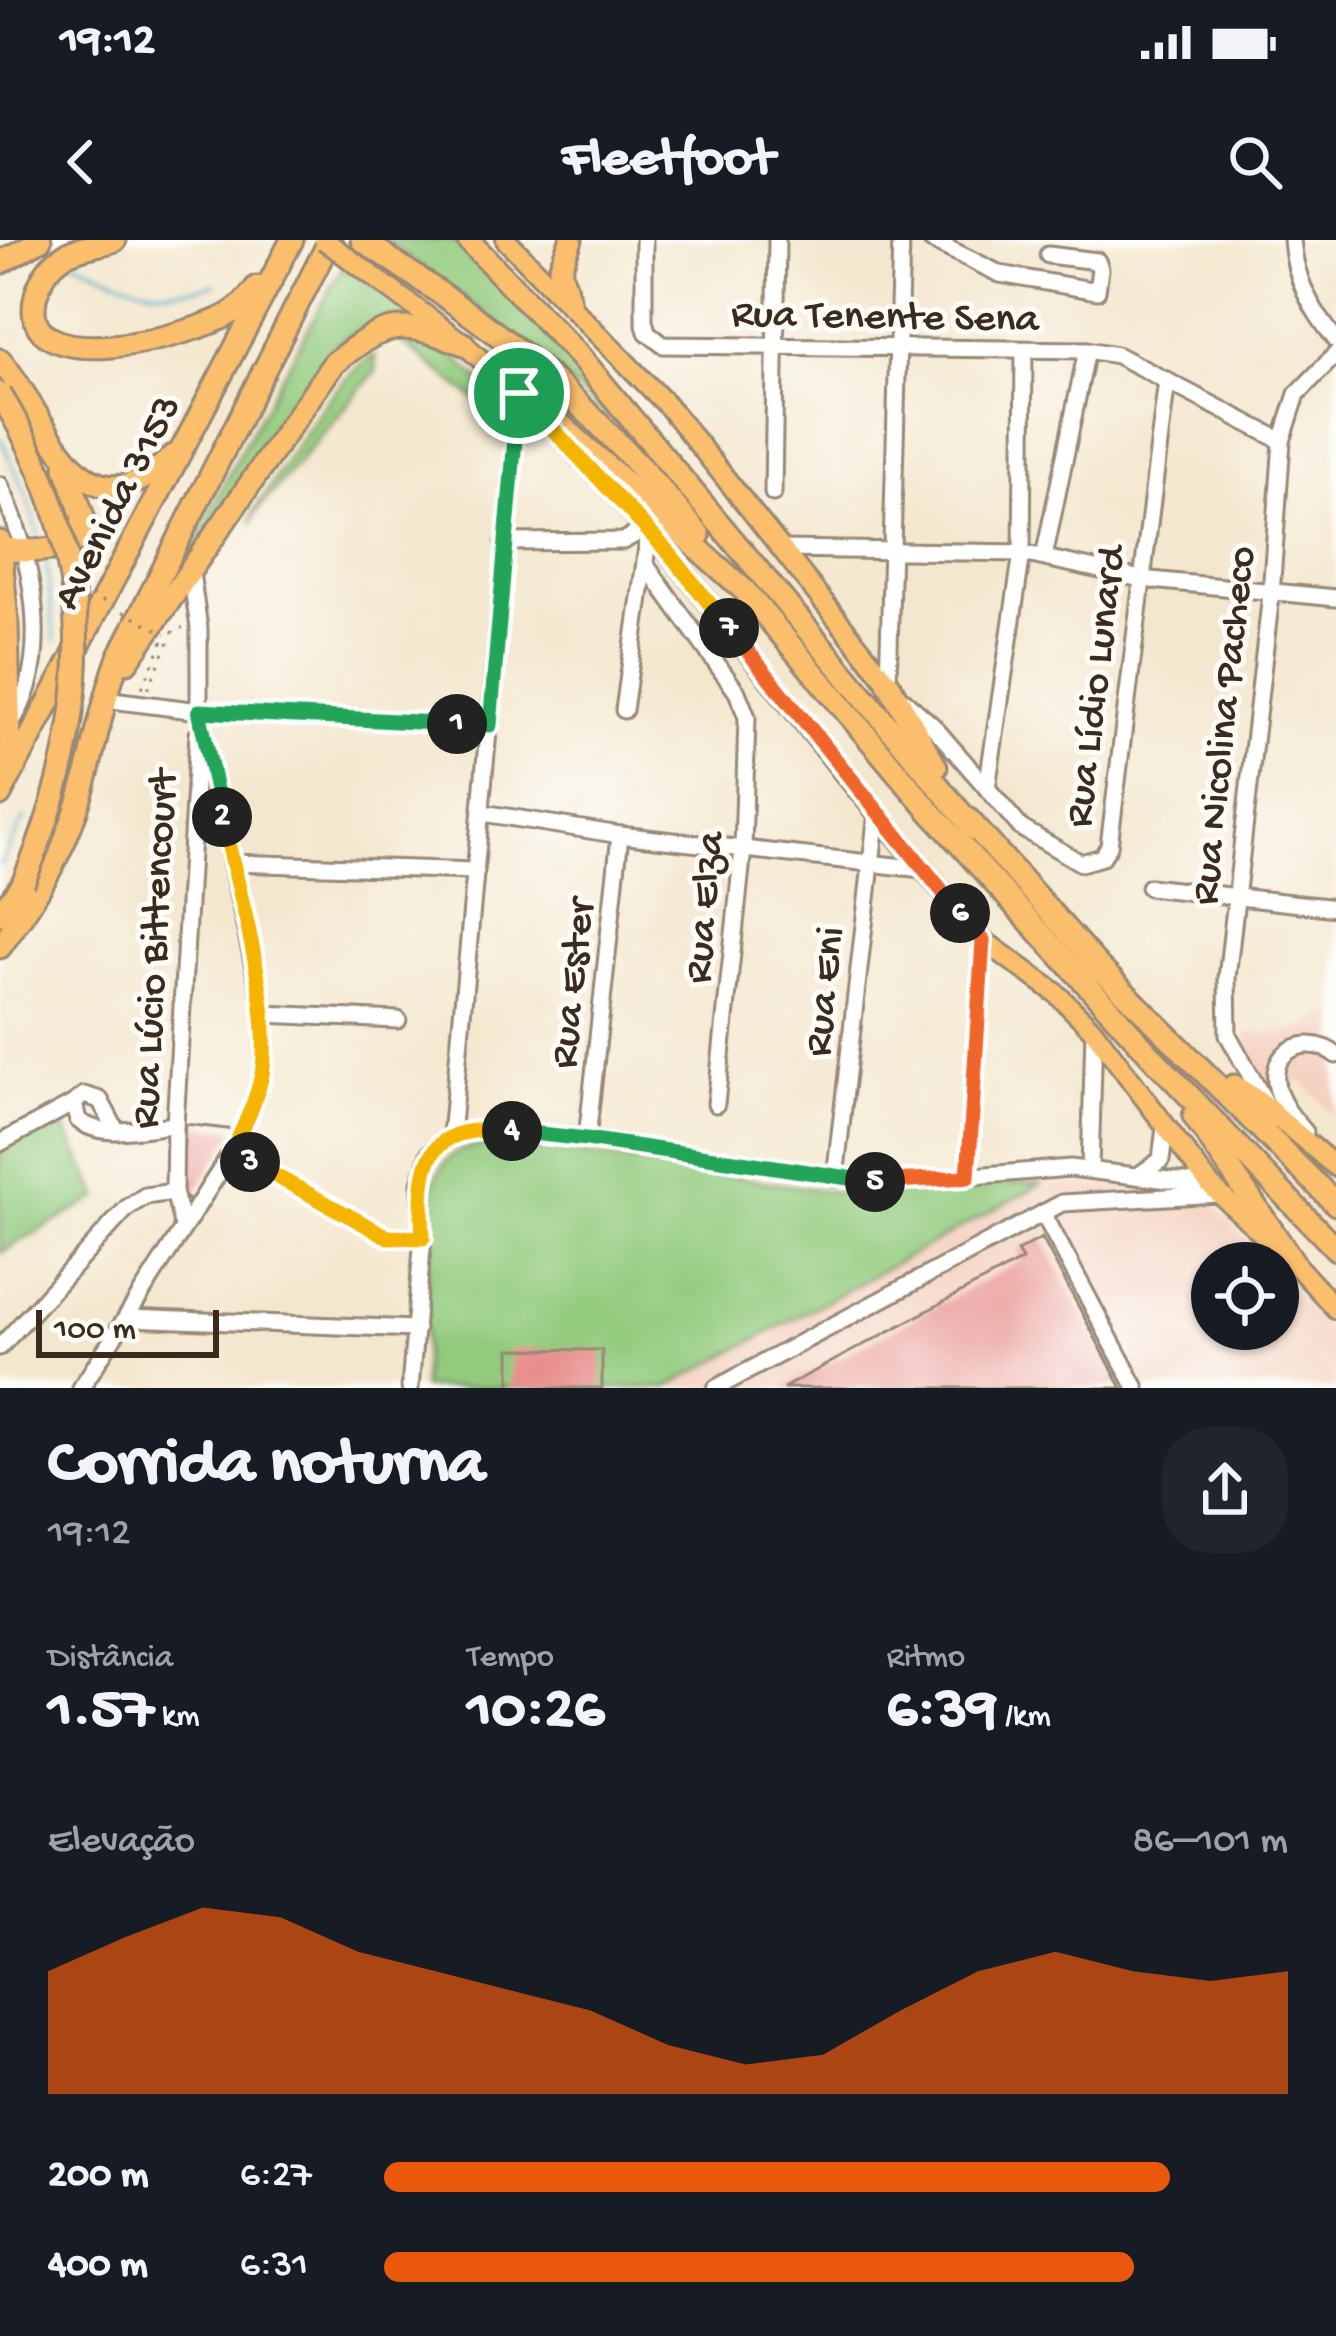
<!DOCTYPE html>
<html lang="pt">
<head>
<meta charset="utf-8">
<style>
	:root { --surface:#171b24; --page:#20242c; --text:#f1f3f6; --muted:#9ea1a6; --accent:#ea580c }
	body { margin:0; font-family:"Gochi Hand",sans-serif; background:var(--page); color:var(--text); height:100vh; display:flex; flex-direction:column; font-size:45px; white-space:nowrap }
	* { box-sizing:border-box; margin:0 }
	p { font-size:39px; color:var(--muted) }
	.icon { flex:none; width:66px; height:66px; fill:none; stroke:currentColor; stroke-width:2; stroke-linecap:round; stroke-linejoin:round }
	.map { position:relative; height:1148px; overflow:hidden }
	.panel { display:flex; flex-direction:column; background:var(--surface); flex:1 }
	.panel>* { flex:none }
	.buttons { position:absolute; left:1191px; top:1002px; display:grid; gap:24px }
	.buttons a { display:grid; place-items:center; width:108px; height:108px; border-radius:50%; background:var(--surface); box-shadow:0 3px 9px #0004; font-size:60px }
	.scale { position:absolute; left:36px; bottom:30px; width:183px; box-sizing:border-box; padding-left:12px; border:6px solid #3b2a1e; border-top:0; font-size:33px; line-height:42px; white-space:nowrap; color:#3b2a1e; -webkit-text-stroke:9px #fdfcf7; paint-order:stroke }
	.pin { position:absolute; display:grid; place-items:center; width:102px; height:102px; color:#fff; margin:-51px; border:6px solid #fff; border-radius:50%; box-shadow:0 3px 12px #0007 }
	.km { position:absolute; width:60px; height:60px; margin:-30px; border-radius:50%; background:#222; color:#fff; font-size:33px; line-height:60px; text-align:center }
	.round { display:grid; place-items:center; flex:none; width:126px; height:126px; border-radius:48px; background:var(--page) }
	.head { display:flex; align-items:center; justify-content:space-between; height:204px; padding:0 48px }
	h1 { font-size:66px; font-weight:800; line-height:90px }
	.figures { display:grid; grid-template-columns:repeat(3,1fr); gap:18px; height:204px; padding:12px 48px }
	.figures div { display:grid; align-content:center }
	.figures b { font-size:60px; font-weight:800 }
	.figures small { font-size:33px; font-weight:400 }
	.figures p { font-size:33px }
	.chart { height:336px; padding:24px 48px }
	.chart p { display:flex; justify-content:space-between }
	.chart svg { width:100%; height:216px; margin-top:12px; fill:var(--accent); opacity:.7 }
	ul { padding:0 48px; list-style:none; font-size:39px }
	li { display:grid; grid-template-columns:192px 144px 1fr; align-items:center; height:90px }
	li i { height:30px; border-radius:15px; background:var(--accent) }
	.status { display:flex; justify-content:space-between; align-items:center; height:84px; padding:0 60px; background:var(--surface); direction:ltr }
	.status svg { height:33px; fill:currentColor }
	header { display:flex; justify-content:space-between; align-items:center; height:156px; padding:0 48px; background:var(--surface); font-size:54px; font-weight:800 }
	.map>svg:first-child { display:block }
	.built { fill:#f5d2c2 }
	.green { fill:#93cb7e; stroke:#677a4e; stroke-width:3 }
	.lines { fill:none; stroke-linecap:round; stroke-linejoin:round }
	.stream { stroke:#46a9c6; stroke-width:3 }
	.building { fill:#e88f8e }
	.minor-casing { stroke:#988876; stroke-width:21 }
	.major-casing { stroke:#988876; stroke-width:24 }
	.highway-casing { stroke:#988876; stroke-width:27 }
	.path { stroke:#988876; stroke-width:3; stroke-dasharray:3 9; stroke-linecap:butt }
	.minor { stroke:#fff; stroke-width:15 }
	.major { stroke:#fabe6d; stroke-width:18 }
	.highway { stroke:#fabe6d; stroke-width:21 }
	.major-bridge-casing { stroke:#988876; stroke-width:24; stroke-linecap:butt }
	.highway-bridge-casing { stroke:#988876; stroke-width:27; stroke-linecap:butt }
	.path-bridge { stroke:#988876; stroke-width:3; stroke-dasharray:3 9; stroke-linecap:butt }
	.major-bridge { stroke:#fabe6d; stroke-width:18 }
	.highway-bridge { stroke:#fabe6d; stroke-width:21 }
	.split-1-casing { stroke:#fff; stroke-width:24 }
	.split-2-casing { stroke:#fff; stroke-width:24 }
	.split-3-casing { stroke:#fff; stroke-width:24 }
	.split-4-casing { stroke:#fff; stroke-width:24 }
	.split-5-casing { stroke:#fff; stroke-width:24 }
	.split-6-casing { stroke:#fff; stroke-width:24 }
	.split-7-casing { stroke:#fff; stroke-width:24 }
	.split-8-casing { stroke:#fff; stroke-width:24 }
	.split-1 { stroke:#22a559; stroke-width:15 }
	.split-2 { stroke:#22a559; stroke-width:15 }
	.split-3 { stroke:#f5b400; stroke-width:15 }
	.split-4 { stroke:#f5b400; stroke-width:15 }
	.split-5 { stroke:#22a559; stroke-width:15 }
	.split-6 { stroke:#f0652b; stroke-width:15 }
	.split-7 { stroke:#f0652b; stroke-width:15 }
	.split-8 { stroke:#f5b400; stroke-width:15 }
	.labels { text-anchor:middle; stroke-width:10; stroke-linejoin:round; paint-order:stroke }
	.street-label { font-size:42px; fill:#3b2a1e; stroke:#fdfcf7 }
</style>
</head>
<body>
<div class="status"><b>19:12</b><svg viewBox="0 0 49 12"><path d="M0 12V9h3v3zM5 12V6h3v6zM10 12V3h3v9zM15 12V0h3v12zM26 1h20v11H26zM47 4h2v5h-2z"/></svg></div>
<header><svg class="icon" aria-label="back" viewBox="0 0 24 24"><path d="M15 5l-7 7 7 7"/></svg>Fleetfoot<svg class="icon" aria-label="search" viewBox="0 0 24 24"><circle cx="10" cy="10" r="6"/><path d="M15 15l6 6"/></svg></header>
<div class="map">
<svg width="1336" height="1148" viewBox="0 0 1336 1148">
	<rect width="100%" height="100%" fill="#fdfcf7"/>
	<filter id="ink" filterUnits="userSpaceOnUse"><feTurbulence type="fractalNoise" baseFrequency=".00833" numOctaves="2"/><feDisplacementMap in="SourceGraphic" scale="24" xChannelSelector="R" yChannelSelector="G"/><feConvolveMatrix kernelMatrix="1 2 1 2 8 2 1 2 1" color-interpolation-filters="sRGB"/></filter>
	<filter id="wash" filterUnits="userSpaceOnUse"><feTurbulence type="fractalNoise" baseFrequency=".004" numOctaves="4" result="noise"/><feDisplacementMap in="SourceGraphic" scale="48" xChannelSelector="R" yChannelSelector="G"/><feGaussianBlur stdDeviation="2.7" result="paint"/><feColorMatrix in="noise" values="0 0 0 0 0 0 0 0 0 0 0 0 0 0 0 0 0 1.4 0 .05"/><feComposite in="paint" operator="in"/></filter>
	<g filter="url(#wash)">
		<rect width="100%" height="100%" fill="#f4e7cf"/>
		<g class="built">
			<polygon points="1336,773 1336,878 1301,841 1266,845 1248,816 1246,792 1283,795"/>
			<polygon points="1043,943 1201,951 1267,1023 1212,1023 1212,1089 1278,1089 1278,1035 1336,1098 1336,1148 666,1148"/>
		</g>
		<g class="green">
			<path d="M384 0H452C523 64 583 135 642 211 563 131 476 64 384 0Z"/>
			<path d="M343 26 423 77C388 75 364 86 335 104L193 315 189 313 239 214Z"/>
			<polygon points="417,98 444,107 498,157 500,179 401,101"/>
			<path d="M375 116 376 131 256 272 251 284 254 271C279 235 338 130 375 116Z"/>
			<polygon points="58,874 99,957 0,1013 0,908"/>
			<path d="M508 903 862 956 994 943H1043L666 1148H422L432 947C449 904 465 907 508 903Z"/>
		</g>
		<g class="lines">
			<g class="stream">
				<path d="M74 21C136 46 148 59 215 45"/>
				<polyline points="0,198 28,258 39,297"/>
				<polyline points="46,321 55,400"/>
				<polyline points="0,625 25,578"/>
			</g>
		</g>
		<g id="blocks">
			<g class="building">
				<polygon points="185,884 235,890 190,961 181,953"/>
				<polygon points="1042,998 1122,1148 783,1148 1022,1020 1017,1011"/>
				<polygon points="510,1109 602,1110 602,1148 510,1148"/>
			</g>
		</g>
	</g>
	<g filter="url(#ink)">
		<use href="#blocks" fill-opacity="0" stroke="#988876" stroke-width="3"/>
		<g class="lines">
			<defs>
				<g id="minor">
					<polyline points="644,0 644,80 647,92 663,105 1087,110 1117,115 1282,201"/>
					<polyline points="931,0 1000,34 1097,51 1100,29 1097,21 1048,15"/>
					<path d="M1292 0C1295 40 1311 69 1336 100"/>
					<polyline points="1024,112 1022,313 987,548 1021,588 1081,623 1102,617 1109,606 1167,140"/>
					<path d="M0 245C32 313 56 424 8 487"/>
					<polyline points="773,253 777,0"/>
					<polyline points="504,302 623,301 645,289"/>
					<polyline points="784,309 1022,313 1141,339 1336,358"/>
					<polyline points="1044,317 1087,110"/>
					<polyline points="645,324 737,452 747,477 743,609 716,864"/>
					<polyline points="888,443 901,0"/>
					<polyline points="104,459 199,471 490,485"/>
					<polyline points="902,459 933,486 987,548"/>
					<polyline points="624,470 649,293"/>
					<polyline points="483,573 620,595 922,629"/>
					<polyline points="232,623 476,631"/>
					<polyline points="1149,647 1336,668"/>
					<polyline points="264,774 398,780"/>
					<polyline points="1265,862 1228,795 1227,738 1271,354 1282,201 1297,154 1336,114"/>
					<path d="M116 890 100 860 84 855 74 863 78 880C103 900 145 887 175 885"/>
					<path d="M1305 892C1292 877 1279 863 1276 842 1272 806 1312 795 1336 815"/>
					<polyline points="451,896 489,889 587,899 887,943 1070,928 1210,945"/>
					<polyline points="587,899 620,595"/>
					<polyline points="0,903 74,863"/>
					<polyline points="232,912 388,997 423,997"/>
					<polyline points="1090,929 1094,791"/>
					<polyline points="1139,935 1161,920 1165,887"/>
					<polyline points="968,937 983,700"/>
					<polyline points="835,938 877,572"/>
					<polyline points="1043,973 1136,1148"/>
					<polyline points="183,987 174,952 175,885 198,494"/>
					<polyline points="128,1078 416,1089"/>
					<polyline points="0,1107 127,968 145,956 174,952"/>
					<polyline points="81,1148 232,912 255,861 263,828 264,774 199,471 199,388 191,333"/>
					<polyline points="410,1148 423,997 420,943 429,914 451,896 519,153"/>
					<polyline points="716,1148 1062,963 1219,954"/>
				</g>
				<g id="major">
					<polyline points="506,0 668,166 888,443"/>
					<polyline points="358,25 464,104 539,173 670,314 846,536 983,700 1056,753 1094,791 1210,945 1294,1023 1336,1069"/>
					<polyline points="1269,870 1336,927"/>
				</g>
				<g id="highway">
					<path d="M115 0C98 6 76 7 62 17 49 25 40 41 36 55 13 145 197 95 231 73 242 67 249 57 257 47"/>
					<path d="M362 0C431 47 504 94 565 151 613 196 657 244 699 295"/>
					<polyline points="468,0 580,117 975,590"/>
					<polyline points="0,23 40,0"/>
					<polyline points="570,64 560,29 571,0"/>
					<path d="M0 120C49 176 79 306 173 216"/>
					<polyline points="539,173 560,184 745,351 928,569 1156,821 1336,1009"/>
					<polyline points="0,302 7,382 10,512 6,534"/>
					<path d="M3 309C26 312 59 312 80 300L83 277 66 227"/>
					<path d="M127 422 333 124C387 80 400 80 464 104"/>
					<polyline points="888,443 936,527"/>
					<polyline points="0,555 292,0"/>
					<polyline points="968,579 1098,726 1336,964"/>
					<polyline points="0,674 23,643"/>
					<path d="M0 707C27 669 53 631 70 587 92 532 98 472 119 417L330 0"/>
					<polyline points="1234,846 1269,870 1262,889"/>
					<polyline points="1194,876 1294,1023"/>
				</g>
			</defs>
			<use href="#minor" class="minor-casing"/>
			<use href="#major" class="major-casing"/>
			<use href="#highway" class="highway-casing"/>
			<g class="path">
				<polyline points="112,303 115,297 110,296 90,337 84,334 108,282 120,288"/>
				<polyline points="163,401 142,448 147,451 175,388 183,388"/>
			</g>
			<use href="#minor" class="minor"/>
			<use href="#major" class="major"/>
			<use href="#highway" class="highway"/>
			<defs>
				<polyline id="major-bridge" points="324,0 358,25"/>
				<path id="highway-bridge" d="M0 154C100 316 96 472 23 643"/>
			</defs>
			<use href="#major-bridge" class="major-bridge-casing"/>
			<use href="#highway-bridge" class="highway-bridge-casing"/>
			<polyline class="path-bridge" points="91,355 166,394"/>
			<use href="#major-bridge" class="major-bridge"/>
			<use href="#highway-bridge" class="highway-bridge"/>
		</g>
	</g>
	<g class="lines" filter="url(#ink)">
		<defs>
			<polyline id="split-1" points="457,484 490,485 519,153"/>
			<polyline id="split-2" points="222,577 199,471 457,484"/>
			<path id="split-3" d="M222 577C237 646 274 767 262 834 256 862 244 886 232 912L250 922"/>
			<path id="split-4" d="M250 922 388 997 423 998C419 923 423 883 512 891"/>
			<polyline id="split-5" points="512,891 587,899 875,942"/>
			<polyline id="split-6" points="875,942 968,937 983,700 960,673"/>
			<polyline id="split-7" points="729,388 960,673"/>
			<polyline id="split-8" points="519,153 670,314 729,388"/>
		</defs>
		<use href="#split-1" class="split-1-casing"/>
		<use href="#split-2" class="split-2-casing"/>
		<use href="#split-3" class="split-3-casing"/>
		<use href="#split-4" class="split-4-casing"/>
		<use href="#split-5" class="split-5-casing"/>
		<use href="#split-6" class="split-6-casing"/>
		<use href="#split-7" class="split-7-casing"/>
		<use href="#split-8" class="split-8-casing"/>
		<use href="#split-1" class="split-1"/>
		<use href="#split-2" class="split-2"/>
		<use href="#split-3" class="split-3"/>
		<use href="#split-4" class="split-4"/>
		<use href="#split-5" class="split-5"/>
		<use href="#split-6" class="split-6"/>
		<use href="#split-7" class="split-7"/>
		<use href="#split-8" class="split-8"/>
	</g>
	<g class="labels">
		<g class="street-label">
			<text transform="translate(885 72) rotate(1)" y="15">Rua Tenente Sena</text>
			<text transform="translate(113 260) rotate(-63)" y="15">Avenida 3153</text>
			<text transform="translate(1091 446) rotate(-83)" y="15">Rua Lídio Lunard</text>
			<text transform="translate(1219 485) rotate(-84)" y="15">Rua Nicolina Pacheco</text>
			<text transform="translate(700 667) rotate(-85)" y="15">Rua Elza</text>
			<text transform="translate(150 709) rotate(-87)" y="15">Rua Lúcio Bittencourt</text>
			<text transform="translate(568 743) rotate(-84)" y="15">Rua Ester</text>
			<text transform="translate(820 751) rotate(-84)" y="15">Rua Eni</text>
		</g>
	</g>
</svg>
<div class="buttons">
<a><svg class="icon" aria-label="locate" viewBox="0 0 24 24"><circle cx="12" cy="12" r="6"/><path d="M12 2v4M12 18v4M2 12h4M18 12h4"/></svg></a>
</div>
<div class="scale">100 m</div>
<div class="pin" style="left:519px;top:153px;background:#1e9e55"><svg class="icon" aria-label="arrive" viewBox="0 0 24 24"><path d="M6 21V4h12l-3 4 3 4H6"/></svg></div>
<b class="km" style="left:457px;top:484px">1</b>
<b class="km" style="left:222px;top:577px">2</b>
<b class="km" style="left:250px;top:922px">3</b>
<b class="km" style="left:512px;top:891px">4</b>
<b class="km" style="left:875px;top:942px">5</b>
<b class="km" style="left:960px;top:673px">6</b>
<b class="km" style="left:729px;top:388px">7</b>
</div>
<section class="panel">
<div class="head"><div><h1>Corrida noturna</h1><p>19:12</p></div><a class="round"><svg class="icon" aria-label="share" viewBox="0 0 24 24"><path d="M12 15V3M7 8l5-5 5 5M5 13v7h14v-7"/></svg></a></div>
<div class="figures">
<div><p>Distância</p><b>1.57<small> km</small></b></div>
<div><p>Tempo</p><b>10:26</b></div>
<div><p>Ritmo</p><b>6:39<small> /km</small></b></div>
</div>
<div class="chart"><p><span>Elevação</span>86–101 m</p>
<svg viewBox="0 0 160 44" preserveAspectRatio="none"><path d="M0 44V19L10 12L20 6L30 8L40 15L50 19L60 23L70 27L80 34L90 38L100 36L110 27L120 19L130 15L140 19L150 21L160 19V44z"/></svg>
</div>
<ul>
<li><b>200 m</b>6:27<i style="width:87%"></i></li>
<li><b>400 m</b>6:31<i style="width:83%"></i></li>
</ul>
</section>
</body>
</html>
